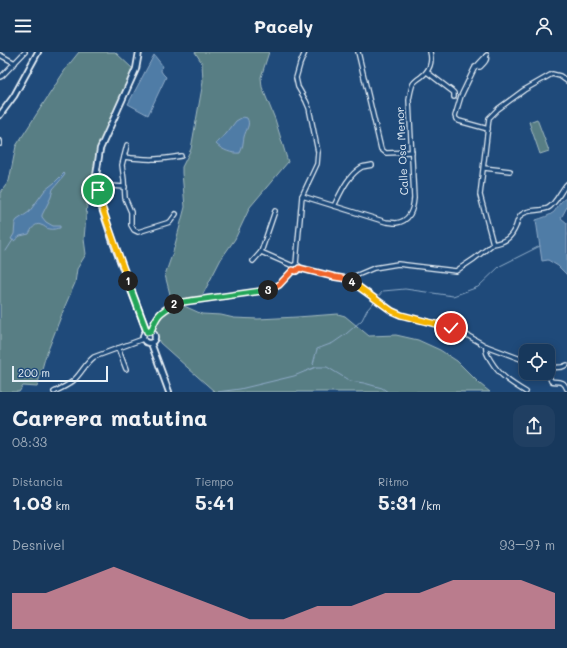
<!DOCTYPE html>
<html lang="es">
<head>
<meta charset="utf-8">
<style>
	:root { --surface:#17385c; --page:#203f62; --text:#f1f3f6; --muted:#9eacbb; --line:#365272; --accent:#ff9aa2 }
	body { margin:0; font-family:Mali,sans-serif; background:var(--page); color:var(--text); height:100vh; display:flex; flex-direction:column; font-size:15px; white-space:nowrap }
	* { box-sizing:border-box; margin:0 }
	p { font-size:13px; color:var(--muted) }
	.icon { flex:none; width:22px; height:22px; fill:none; stroke:currentColor; stroke-width:2; stroke-linecap:round; stroke-linejoin:round }
	.map { position:relative; height:340px; overflow:hidden }
	.side { display:flex; flex-direction:column; background:var(--surface); flex:1 }
	.side>* { flex:none }
	.fabs { position:absolute; left:519px; top:292px; display:grid; gap:8px }
	.fabs a { display:grid; place-items:center; width:36px; height:36px; border-radius:8px; background:var(--surface); box-shadow:0 2px 10px #0003,0 0 0 1px var(--line); font-size:20px }
	.scale { position:absolute; left:12px; bottom:10px; width:96px; box-sizing:border-box; padding-left:4px; border:2px solid #e8f1f8; border-top:0; font-size:11px; line-height:14px; white-space:nowrap; color:#e8f1f8; -webkit-text-stroke:3px #1f4a7a; paint-order:stroke }
	.pin { position:absolute; display:grid; place-items:center; width:34px; height:34px; color:#fff; margin:-17px; border:2px solid #fff; border-radius:50%; box-shadow:0 1px 4px #0007 }
	.km { position:absolute; width:20px; height:20px; margin:-10px; border-radius:50%; background:#222; color:#fff; font-size:11px; line-height:20px; text-align:center }
	.round { display:grid; place-items:center; flex:none; width:42px; height:42px; border-radius:12px; background:var(--page) }
	.headline { display:flex; align-items:center; justify-content:space-between; height:68px; padding:0 12px }
	h1 { font-size:22px; font-weight:800; line-height:30px }
	.metrics { display:grid; grid-template-columns:repeat(3,1fr); gap:6px; height:68px; padding:4px 12px }
	.metrics div { display:grid; align-content:center }
	.metrics b { font-size:20px; font-weight:800 }
	.metrics small { font-size:11px; font-weight:400 }
	.metrics p { font-size:11px }
	.chart { height:112px; padding:8px 12px }
	.chart p { display:flex; justify-content:space-between }
	.chart svg { width:100%; height:72px; margin-top:4px; fill:var(--accent); opacity:.7 }
	header { display:flex; justify-content:space-between; align-items:center; height:52px; padding:0 12px; background:var(--surface); font-size:18px; font-weight:800 }
	.map>svg:first-child { display:block }
	.green { fill:#597e84; stroke:#a0b8be }
	.water { fill:#507ba6; stroke:#8daac7 }
	.lines { fill:none; stroke-linecap:round; stroke-linejoin:round }
	.stream { stroke:#8daac7; stroke-width:1 }
	.minor-casing { stroke:#e8f1f8; stroke-width:6 }
	.tertiary-casing { stroke:#e8f1f8; stroke-width:8 }
	.minor { stroke:#1f4a7a; stroke-width:3.5 }
	.tertiary { stroke:#1f4a7a; stroke-width:4.5 }
	.split-1-casing { stroke:#fff; stroke-width:8 }
	.split-2-casing { stroke:#fff; stroke-width:8 }
	.split-3-casing { stroke:#fff; stroke-width:8 }
	.split-4-casing { stroke:#fff; stroke-width:8 }
	.split-5-casing { stroke:#fff; stroke-width:8 }
	.split-1 { stroke:#f5b400; stroke-width:5 }
	.split-2 { stroke:#22a559; stroke-width:5 }
	.split-3 { stroke:#22a559; stroke-width:5 }
	.split-4 { stroke:#f0652b; stroke-width:5 }
	.split-5 { stroke:#f5b400; stroke-width:5 }
	.labels { text-anchor:middle; stroke-width:3; stroke-linejoin:round; paint-order:stroke }
	.street-label { font-size:11px; fill:#e8f1f8; stroke:#1f4a7a }
</style>
</head>
<body>
<header><svg class="icon" aria-label="menu" viewBox="0 0 24 24"><path d="M4 6h16M4 12h16M4 18h16"/></svg>Pacely<svg class="icon" aria-label="person" viewBox="0 0 24 24"><circle cx="12" cy="8" r="4"/><path d="M4 21q1-7 8-7t8 7"/></svg></header>
<div class="map">
<svg width="567" height="340" viewBox="0 0 567 340">
	<rect width="100%" height="100%" fill="#1f4a7a"/>
	<filter id="ink" filterUnits="userSpaceOnUse"><feTurbulence type="fractalNoise" baseFrequency=".025" numOctaves="2"/><feDisplacementMap in="SourceGraphic" scale="8" xChannelSelector="R" yChannelSelector="G"/><feConvolveMatrix kernelMatrix="1 2 1 2 8 2 1 2 1" color-interpolation-filters="sRGB"/></filter>
	<g filter="url(#ink)">
		<g class="green">
			<polygon points="79,0 115,0 133,17 99,93 95,109 93,126 94,141 88,141 84,187 86,202 77,217 75,231 65,254 45,306 37,335 23,334 19,340 0,340 0,141 9,129 16,94 67,15"/>
			<polygon points="195,0 269,0 261,25 262,35 275,67 288,110 250,155 235,187 221,207 202,244 172,250 165,223 173,200 185,155 182,121 182,115 191,97 203,30 202,11"/>
			<polygon points="537,67 549,99 540,102 529,70"/>
			<polygon points="182,253 202,262 221,263 234,266 258,267 297,265 338,262 345,264 369,284 396,283 418,288 440,298 457,309 480,332 490,340 215,340 160,291 154,279 156,272 161,263 169,257"/>
		</g>
		<g class="water">
			<polygon points="154,3 162,13 161,19 163,22 166,25 148,63 128,52"/>
			<path d="M243 65 247 66C251 73 246 77 244 85 243 90 243 96 240 101 232 102 222 98 216 92L217 90 226 82 236 69Z"/>
			<path d="M64 121 65 122 64 124 53 137 51 145 42 163V165L46 170 53 174H60V176C57 176 54 178 50 177 46 177 45 174 41 173 35 170 31 178 29 182L20 184 14 189 11 187 14 182 15 171 17 168 29 160 45 138 54 131Z"/>
			<path d="M567 146V155L561 166 567 171V223L558 214 548 208 542 209 536 168C542 166 549 164 554 160 558 155 560 148 567 146Z"/>
		</g>
		<g class="lines">
			<g class="stream">
				<polyline points="6,199 13,188"/>
				<polyline points="377,246 383,239 405,237 426,240 453,244 478,235 500,214 540,194"/>
				<polyline points="316,315 313,312 317,297 333,291 346,282 362,268 367,258 375,249"/>
				<polyline points="217,340 240,337 294,324 316,315 327,315 350,329 364,331 382,336 388,340"/>
			</g>
			<defs>
				<g id="minor">
					<polyline points="358,0 381,97 386,101 412,100"/>
					<polyline points="0,3 15,11"/>
					<polyline points="487,3 474,17 461,44 455,64 456,67 459,69 488,77"/>
					<path d="M475 15H480C483 12 488 8 486 4"/>
					<polyline points="427,20 452,39 454,41 454,45"/>
					<polyline points="0,25 2,24 25,0"/>
					<polyline points="0,89 0,92"/>
					<polyline points="127,93 122,113 124,128 125,146 131,160 131,173 134,178 138,180 170,170 176,162"/>
					<path d="M124 105C146 108 159 108 181 104"/>
					<polyline points="484,116 510,119"/>
					<polyline points="97,132 109,131 110,134 109,137 98,138"/>
					<polyline points="110,134 125,135"/>
					<path d="M302 144 386 170C389 170 393 171 396 171 410 169 413 158 414 146L409 48C410 43 411 36 413 32 415 29 418 27 421 25 429 19 433 11 430 0"/>
					<path d="M334 154C341 140 348 123 362 115 365 114 368 114 372 113"/>
					<path d="M493 192C505 190 511 186 516 174 517 170 518 166 521 163 529 156 539 160 548 156 556 152 561 138 567 132"/>
					<polyline points="261,200 293,214"/>
					<polyline points="253,209 261,200 275,159"/>
					<polyline points="296,212 302,144 317,112 318,100 309,56 306,49 298,35 296,26 300,12 305,0"/>
					<circle cx="296" cy="216" r="3.5"/>
					<polyline points="299,216 335,225 348,227 374,216 398,212 456,219 474,207 493,192 480,143 489,66 498,57 524,38 552,22 560,24 567,29"/>
					<polyline points="348,227 392,259 401,263 451,276 465,282 486,294 526,309"/>
					<polyline points="151,279 154,270 161,260 176,251 270,238 279,233 293,218"/>
					<path d="M486 294C485 300 488 304 491 309 500 324 511 331 526 340"/>
					<polyline points="118,296 126,317"/>
					<polyline points="548,316 562,315 567,313"/>
					<path d="M548 321 551 329C559 331 563 327 567 337"/>
					<path d="M54 340C61 336 70 333 75 327 82 320 86 311 94 305L143 287"/>
				</g>
				<g id="tertiary">
					<polyline points="139,0 136,17 100,97 96,124 99,147 113,190 147,280"/>
					<polyline points="0,63 14,44 38,0"/>
					<circle cx="149" cy="285" r="6"/>
					<polyline points="151,291 169,340"/>
				</g>
			</defs>
			<use href="#minor" class="minor-casing"/>
			<use href="#tertiary" class="tertiary-casing"/>
			<use href="#minor" class="minor"/>
			<use href="#tertiary" class="tertiary"/>
		</g>
	</g>
	<g class="lines" filter="url(#ink)">
		<defs>
			<polyline id="split-1" points="98,138 99,147 128,229"/>
			<path id="split-2" d="M128 229 147 280 151 279C157 263 159 261 174 252"/>
			<polyline id="split-3" points="174,252 176,251 268,238"/>
			<polyline id="split-4" points="268,238 279,233 293,218 296,219 299,216 335,225 348,227 352,230"/>
			<polyline id="split-5" points="352,230 392,259 401,263 451,276"/>
		</defs>
		<use href="#split-1" class="split-1-casing"/>
		<use href="#split-2" class="split-2-casing"/>
		<use href="#split-3" class="split-3-casing"/>
		<use href="#split-4" class="split-4-casing"/>
		<use href="#split-5" class="split-5-casing"/>
		<use href="#split-1" class="split-1"/>
		<use href="#split-2" class="split-2"/>
		<use href="#split-3" class="split-3"/>
		<use href="#split-4" class="split-4"/>
		<use href="#split-5" class="split-5"/>
	</g>
	<g class="labels">
		<g class="street-label">
			<text transform="translate(402 99) rotate(-93)" y="4">Calle Osa Menor</text>
		</g>
	</g>
</svg>
<div class="fabs">
<a><svg class="icon" aria-label="locate" viewBox="0 0 24 24"><circle cx="12" cy="12" r="6"/><path d="M12 2v4M12 18v4M2 12h4M18 12h4"/></svg></a>
</div>
<div class="scale">200 m</div>
<div class="pin" style="left:98px;top:138px;background:#1e9e55"><svg class="icon" aria-label="arrive" viewBox="0 0 24 24"><path d="M6 21V4h12l-3 4 3 4H6"/></svg></div>
<div class="pin" style="left:451px;top:276px;background:#d93025"><svg class="icon" aria-label="check" viewBox="0 0 24 24"><path d="M5 12l5 5 9-10"/></svg></div>
<b class="km" style="left:128px;top:229px">1</b>
<b class="km" style="left:174px;top:252px">2</b>
<b class="km" style="left:268px;top:238px">3</b>
<b class="km" style="left:352px;top:230px">4</b>
</div>
<section class="side">
<div class="headline"><div><h1>Carrera matutina</h1><p>08:33</p></div><a class="round"><svg class="icon" aria-label="share" viewBox="0 0 24 24"><path d="M12 15V3M7 8l5-5 5 5M5 13v7h14v-7"/></svg></a></div>
<div class="metrics">
<div><p>Distancia</p><b>1.03<small> km</small></b></div>
<div><p>Tiempo</p><b>5:41</b></div>
<div><p>Ritmo</p><b>5:31<small> /km</small></b></div>
</div>
<div class="chart"><p><span>Desnivel</span>93–97 m</p>
<svg viewBox="0 0 160 44" preserveAspectRatio="none"><path d="M0 44V22L10 22L20 14L30 6L40 14L50 22L60 30L70 38L80 38L90 30L100 30L110 22L120 22L130 14L140 14L150 14L160 22V44z"/></svg>
</div>
</section>
</body>
</html>
